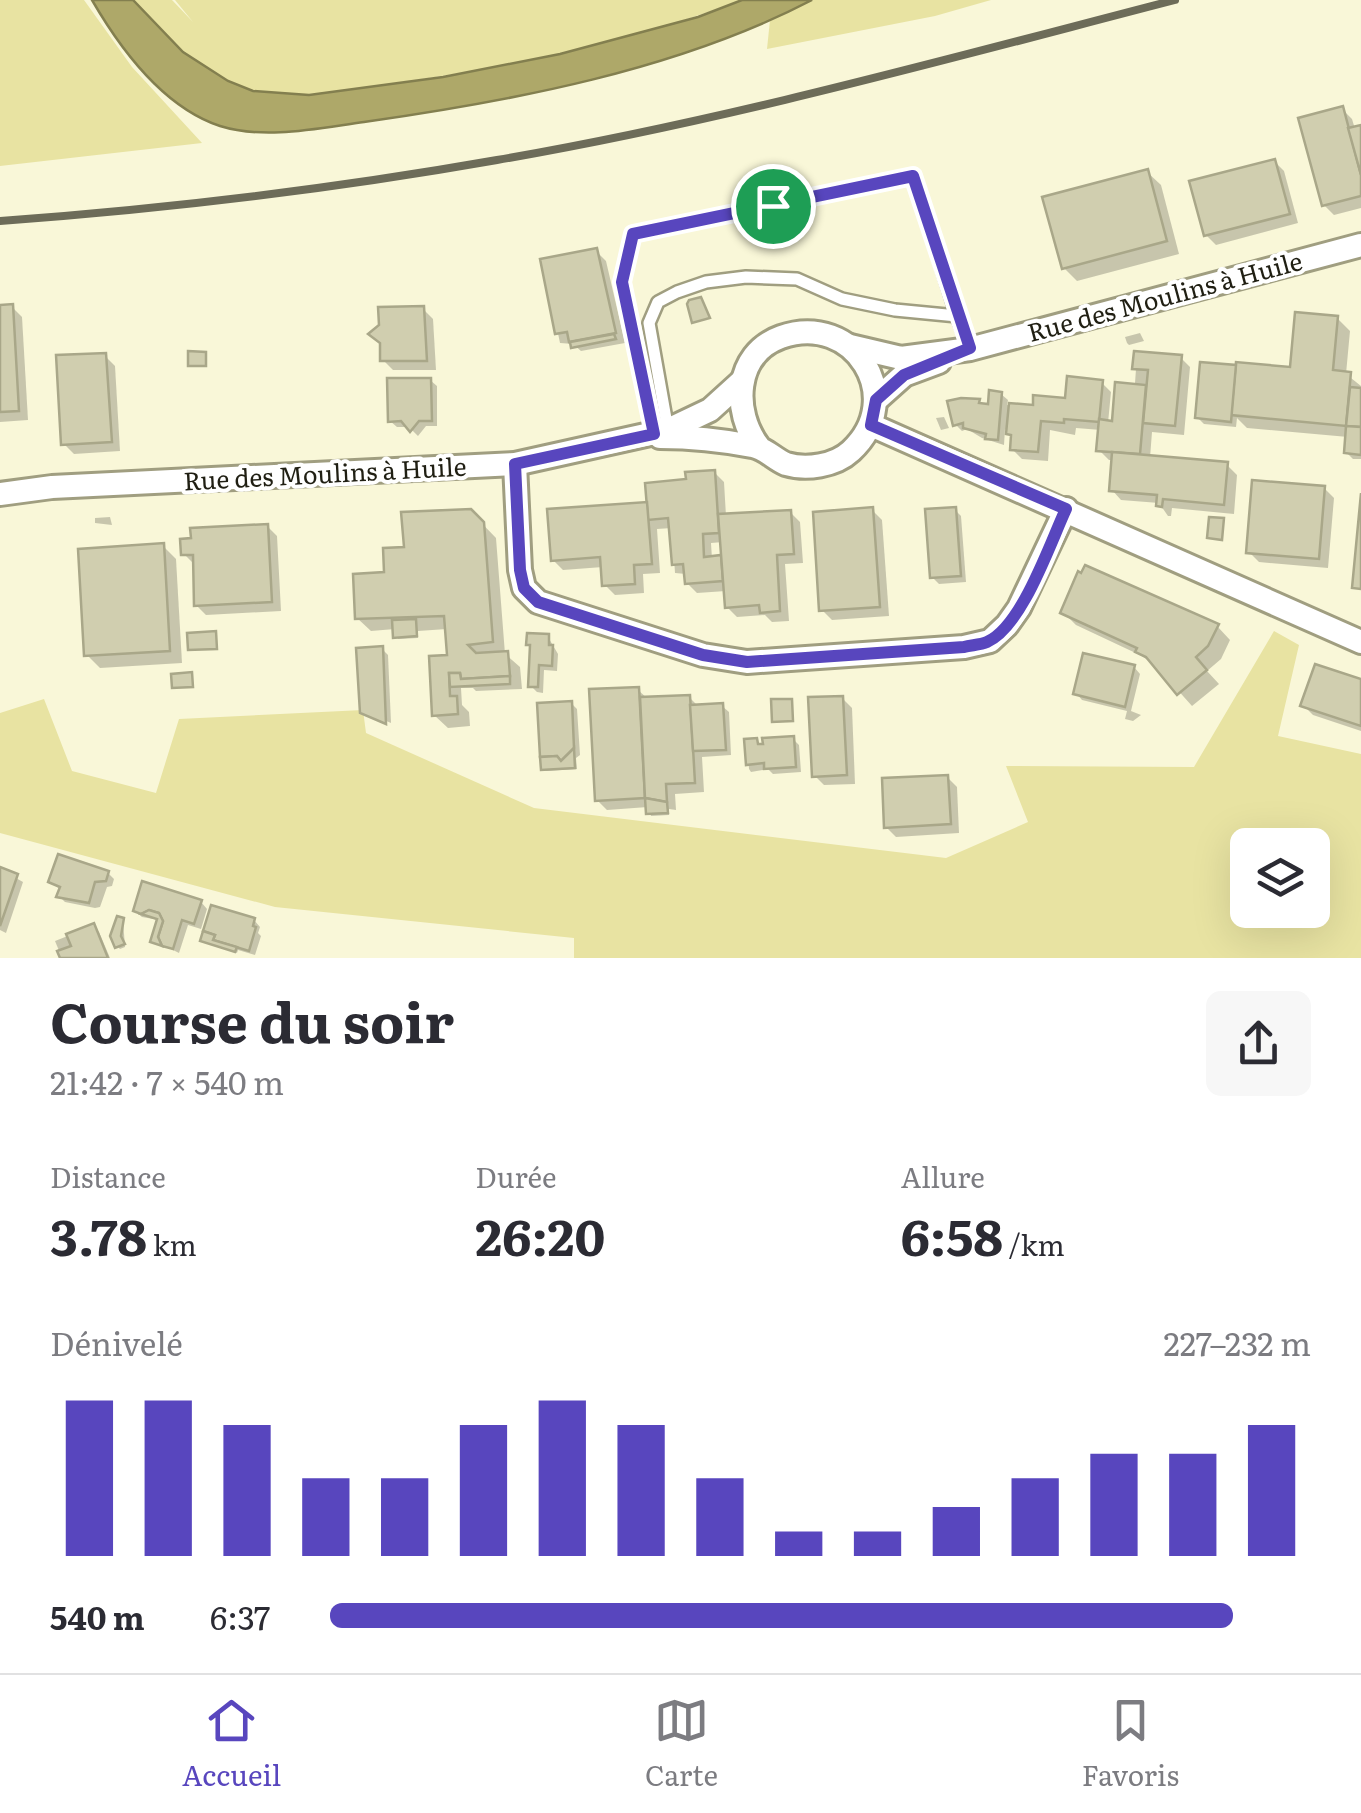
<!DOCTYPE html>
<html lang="fr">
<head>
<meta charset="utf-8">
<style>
	:root { --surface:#fff; --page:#f7f7f7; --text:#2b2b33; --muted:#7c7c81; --line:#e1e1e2; --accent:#5846be }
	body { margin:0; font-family:Literata,serif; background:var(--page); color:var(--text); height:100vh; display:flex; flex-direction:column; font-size:38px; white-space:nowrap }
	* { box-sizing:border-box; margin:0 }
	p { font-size:32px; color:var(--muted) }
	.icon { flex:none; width:55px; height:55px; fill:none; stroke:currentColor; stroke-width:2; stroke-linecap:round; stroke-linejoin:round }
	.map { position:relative; height:958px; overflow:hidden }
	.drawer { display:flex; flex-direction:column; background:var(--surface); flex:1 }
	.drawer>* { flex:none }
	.buttons { position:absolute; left:1230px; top:828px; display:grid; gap:20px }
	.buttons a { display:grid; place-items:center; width:100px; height:100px; border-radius:15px; background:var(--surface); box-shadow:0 10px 40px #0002; font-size:50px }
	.pin { position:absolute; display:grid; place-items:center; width:85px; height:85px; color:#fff; margin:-42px; border:5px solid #fff; border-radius:50%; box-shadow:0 2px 10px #0007 }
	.round { display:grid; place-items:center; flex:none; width:105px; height:105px; border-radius:15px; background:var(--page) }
	.summary { display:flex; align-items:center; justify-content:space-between; height:170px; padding:0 50px }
	h1 { font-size:55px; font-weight:700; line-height:75px }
	.stats { display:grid; grid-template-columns:repeat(3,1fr); gap:15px; height:170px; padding:10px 50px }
	.stats div { display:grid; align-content:center }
	.stats b { font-size:50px; font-weight:700 }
	.stats small { font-size:28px; font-weight:400 }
	.stats p { font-size:28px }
	.chart { height:280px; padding:20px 50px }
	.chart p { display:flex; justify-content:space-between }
	.chart svg { width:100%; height:180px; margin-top:10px; stroke:var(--accent); stroke-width:6 }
	ul { padding:0 50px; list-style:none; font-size:32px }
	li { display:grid; grid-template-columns:160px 120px 1fr; align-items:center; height:75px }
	li i { height:25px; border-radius:12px; background:var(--accent) }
	.tabs { display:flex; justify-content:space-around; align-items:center; height:140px; border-top:2px solid var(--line); background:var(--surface); font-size:28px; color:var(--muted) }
	.tabs a { display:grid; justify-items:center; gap:5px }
	.tabs .selected { color:var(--accent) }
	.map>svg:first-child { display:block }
	.green { fill:#e8e3a2; fill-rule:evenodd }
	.water { fill:#aea869; stroke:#837f4f; stroke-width:2.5 }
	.shadow { fill:#0003; fill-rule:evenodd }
	.building { fill:#d0ceaf; stroke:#a9a789; stroke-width:2.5 }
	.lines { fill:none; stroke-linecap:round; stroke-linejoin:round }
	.service-casing { stroke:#a09e80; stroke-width:16 }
	.minor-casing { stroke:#a09e80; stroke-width:28 }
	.service { stroke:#fff; stroke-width:11 }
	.minor { stroke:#fff; stroke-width:22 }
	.rail { stroke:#6d6c59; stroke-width:8 }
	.route-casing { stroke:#fff; stroke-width:20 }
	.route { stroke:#5846be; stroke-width:12 }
	.labels { text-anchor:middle; stroke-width:8; stroke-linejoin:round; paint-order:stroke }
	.street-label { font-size:25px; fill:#201f13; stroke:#fff }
</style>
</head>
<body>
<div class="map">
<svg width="1361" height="958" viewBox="0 0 1361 958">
	<rect width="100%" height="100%" fill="#f9f7d8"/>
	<g class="green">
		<polygon points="0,0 84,0 132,67 202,143 0,166"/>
		<path d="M133 0H172L193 22 175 0H742C626 43 503 69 380 85 338 91 295 100 252 90 203 78 164 37 133 0Z"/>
		<polygon points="812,0 991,0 935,16 767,49 770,20"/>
		<path d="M1274 631 1299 645 1278 736 1361 754V958H574V938L275 907 0 833V713L44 699 72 771 156 793 179 719 363 710 366 733 534 808 946 858 1028 822 1006 766 1194 767ZM1248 845H1312V910H1248Z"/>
	</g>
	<path class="water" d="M92 0H133L183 52 228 81 253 91 309 95 443 77 560 54 698 17 742 0H812C678 70 512 101 364 122 319 128 265 140 220 126 163 107 121 50 92 0Z"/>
	<g class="shadow">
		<polygon points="1342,109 1352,119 1355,129 1361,128 1361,208 1334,215 1324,205"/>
		<polygon points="1274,161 1284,171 1298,223 1216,245 1206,235"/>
		<polygon points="1147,172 1161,185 1179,254 1077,281 1064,268"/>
		<polygon points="596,251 606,261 625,343 581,351 573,344 560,343 543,261"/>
		<polygon points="0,307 12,307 22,317 28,420 0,422"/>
		<polygon points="423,309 433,319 436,370 393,370 383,360 381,326"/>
		<polygon points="1337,318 1350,331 1346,374 1361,386 1361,459 1353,459 1346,452 1348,437 1247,428 1237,418 1236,427 1204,424 1197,417 1293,370"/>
		<polygon points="1140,333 1144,341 1129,345 1127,343 1125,337"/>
		<polygon points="105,356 115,366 120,451 74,454 64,444"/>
		<polygon points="1180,357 1190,367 1184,435 1152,432 1150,458 1227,465 1237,475 1234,514 1172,508 1171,516 1168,516 1159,503 1121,500 1112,490 1114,460 1109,460 1099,450 1101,430 1076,428 1075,435 1050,430 1048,461 1022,459 1012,449 1013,438 1005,429 1004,445 982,438 967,429 962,431 955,424 979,402 990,407 1001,394 1008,400 1007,405 1035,408 1067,401 1101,382 1111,392 1108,423 1114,423 1139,387 1135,383 1136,369"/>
		<polygon points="430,380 437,386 437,426 426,426 418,436 409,427 397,427 390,421"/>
		<polygon points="944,417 949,428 941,430 936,418"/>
		<path d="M714 472 724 482 726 516 790 512 800 522 803 563 785 564 789 621 772 622 765 615 737 617 727 607 726 591 697 593 687 583 686 574 675 573 672 528 657 529 660 573 643 574 644 593 615 595 605 585 603 567 563 570 553 560 688 481ZM723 542 724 558 712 559 711 543Z"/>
		<polygon points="1324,488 1334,498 1328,568 1259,562 1249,552"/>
		<polygon points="872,510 882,520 889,616 832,620 822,610"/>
		<polygon points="955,510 961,516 966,582 939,584 932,577"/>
		<polygon points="470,511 496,538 505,654 520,667 522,689 476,691 473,688 461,688 462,705 469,712 470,726 448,728 434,715 449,657 447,629 418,631 418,638 398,639 395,629 371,631 357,618 406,549"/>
		<polygon points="110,517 112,525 95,523 95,518"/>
		<polygon points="268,527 277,536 281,611 206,615 196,605 194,564 184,554"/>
		<polygon points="163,546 176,559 182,663 100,668 87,655"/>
		<polygon points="1063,612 1217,626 1230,640 1221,659 1207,671 1219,684 1192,706 1158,668 1142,656 1076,625"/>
		<polygon points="215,634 218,650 190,649"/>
		<polygon points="548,637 558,654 557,671 544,670 543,693 537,692 531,686 533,648 529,644"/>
		<polygon points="382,649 388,655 391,723 365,712"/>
		<polygon points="1134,667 1140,674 1131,711 1141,715 1133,721 1125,719 1127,711 1082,700 1076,693"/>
		<polygon points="1361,682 1361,731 1313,715 1303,705"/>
		<polygon points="638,690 648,699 689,697 699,707 722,706 729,712 731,755 702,757 704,792 675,794 676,810 669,809 669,815 651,816 648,807 607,810 597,800"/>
		<polygon points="842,698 852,708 855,784 824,785 814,775"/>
		<polygon points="571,703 577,709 580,755 576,758 577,769 546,771 543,769"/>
		<polygon points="793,739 799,745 801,772 773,774 768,769 751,772 749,769 747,741 756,741 761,746"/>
		<polygon points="947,777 957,787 959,833 896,837 886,827"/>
		<polygon points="0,869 23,882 6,933 0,930"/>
		<polygon points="108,873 114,879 112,886 107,887 100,907 95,908 65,902 59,896 61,890 51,882"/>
		<polygon points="201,902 207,909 201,929 188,925 179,953 167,947 159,920 142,917 135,911"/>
		<polygon points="123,920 125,947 120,949 117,946"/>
		<polygon points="254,920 260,927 258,933 261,936 255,955 238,950 237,953 203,940"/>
		<polygon points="93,926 99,932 110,958 62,958 55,941"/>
	</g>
	<g class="building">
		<polygon points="1343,106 1361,175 1361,196 1322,206 1298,118"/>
		<polygon points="1361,125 1361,175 1348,128"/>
		<polygon points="1275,159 1290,214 1204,236 1189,181"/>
		<polygon points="1148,169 1167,241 1062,269 1042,197"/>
		<polygon points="597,248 616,333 569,342 567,332 555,334 540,259"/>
		<polygon points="701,297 710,318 692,323 687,304 689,300"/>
		<polygon points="13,304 19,411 0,412 0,305"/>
		<polygon points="424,306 427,361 380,361 380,343 368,334 379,325 378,307"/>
		<polygon points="1295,312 1338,316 1333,370 1351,372 1346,426 1231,415 1236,362 1290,367"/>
		<polygon points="614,334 616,339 571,348 570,342"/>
		<polygon points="188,351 206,352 206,366 188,366"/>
		<polygon points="1134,351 1182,355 1175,426 1143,423 1148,370 1132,369"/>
		<polygon points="106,353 112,442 61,445 56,355"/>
		<polygon points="1200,362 1236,365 1231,422 1195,418"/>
		<polygon points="1067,376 1103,380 1099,422 1064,419 1064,423 1041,421 1038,452 1010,450 1011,435 1006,434 1009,403 1033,405 1033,395 1065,398"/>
		<polygon points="387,378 431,378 432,421 419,421 410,432 401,421 388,422"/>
		<polygon points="1115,382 1146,385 1140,454 1096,451 1099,419 1112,421"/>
		<polygon points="1350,387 1361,388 1361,427 1346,426"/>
		<polygon points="989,390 1002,392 998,440 985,439 986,434 963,428 963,423 953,426 947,401 961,398 980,399 979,403 988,404"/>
		<polygon points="1346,426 1361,427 1361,455 1344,453"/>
		<polygon points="1112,452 1228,462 1224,505 1163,499 1162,507 1156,506 1157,495 1109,491"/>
		<polygon points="715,470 719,533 703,534 704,557 721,555 723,581 685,584 683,564 672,565 668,518 648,520 645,483 686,479 685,472"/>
		<polygon points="1252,480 1325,486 1319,559 1246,553"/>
		<polygon points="1361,493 1361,589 1352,588"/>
		<polygon points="647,502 652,564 634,565 635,584 602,586 600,557 551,561 547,509"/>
		<polygon points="873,507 880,607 819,611 813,512"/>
		<polygon points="956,507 961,576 930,578 925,509"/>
		<polygon points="471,509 484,522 493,642 468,645 476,653 508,651 510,676 461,679 460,673 449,673 450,696 457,696 458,714 432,716 429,656 447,655 444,616 355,619 353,574 384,572 383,548 404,547 401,512"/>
		<polygon points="791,510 794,554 777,555 780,611 760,613 759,605 725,608 718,514"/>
		<polygon points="1209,517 1224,518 1222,540 1207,538"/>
		<polygon points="268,524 272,602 194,606 193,555 181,555 180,539 191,538 190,528"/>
		<polygon points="164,543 170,651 84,656 78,549"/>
		<polygon points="1085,565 1219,624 1208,646 1196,657 1207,670 1177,695 1146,657 1135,652 1137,648 1060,613 1078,571 1081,573"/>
		<polygon points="416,619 417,636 393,638 392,620"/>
		<polygon points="216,631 217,649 188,650 187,633"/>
		<polygon points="527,633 549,634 549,645 553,645 552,666 539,665 538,687 528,687 530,645 526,645"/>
		<polygon points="383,646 386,724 360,713 356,648"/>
		<polygon points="1083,653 1135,665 1125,707 1073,694"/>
		<polygon points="1315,664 1361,679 1361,726 1300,706"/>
		<polygon points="192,672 193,687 172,688 171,674"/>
		<polygon points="449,673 460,673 461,679 510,676 510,684 450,687"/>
		<polygon points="639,687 645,798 595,801 589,689"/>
		<polygon points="690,695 695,783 666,784 667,802 645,798 640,697"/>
		<polygon points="843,696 847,775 812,777 808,697"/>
		<polygon points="771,699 792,699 793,721 772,722"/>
		<polygon points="572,701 574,748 561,761 557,756 540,757 537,703"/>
		<polygon points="723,703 726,750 693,751 690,705"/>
		<polygon points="794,736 796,767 764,769 764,763 746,765 744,739 757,738 758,744 763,744 762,738"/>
		<polygon points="574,748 575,768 541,770 540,757 557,756 561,761"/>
		<polygon points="948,775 951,824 884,828 882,778"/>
		<polygon points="645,798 667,802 668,813 646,814"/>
		<polygon points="58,854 109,871 106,881 95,882 89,903 56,897 60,887 48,882"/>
		<polygon points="0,867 18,874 0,926"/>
		<polygon points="142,881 202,900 194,924 182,920 173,949 162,946 158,937 163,921 159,913 149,910 141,914 133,911"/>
		<polygon points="211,905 255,918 253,926 256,927 249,951 213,940 215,935 203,931"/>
		<polygon points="149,910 159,913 163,921 158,937 162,946 150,942 157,919 141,914"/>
		<polygon points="117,916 124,918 121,936 125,944 115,948 110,936"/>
		<polygon points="94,923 108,958 60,958 57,951 71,946 66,934"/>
		<polygon points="203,931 215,935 213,940 237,947 235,952 200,941"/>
	</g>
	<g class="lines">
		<defs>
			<g id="service">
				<polyline points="668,430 649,323 658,302 677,292 706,282 746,277 797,279 842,299 895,310 957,316 970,349"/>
				<polyline points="654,433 622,282 633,234 913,176 957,316"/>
			</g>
			<g id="minor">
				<polyline points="850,346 901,358 970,349 1361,245"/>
				<polyline points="876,400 904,375 939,362"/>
				<polyline points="871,425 1361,642"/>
				<path d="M660 437C692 437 721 440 752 446 765 448 774 459 786 464 806 470 835 466 851 451 908 398 854 311 781 337 734 354 732 412 759 447"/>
				<polyline points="515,464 520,570 524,588 538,602 703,655 747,662 964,647 990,641 1007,625 1019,608 1066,509"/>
				<polyline points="0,494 52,487 515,464 668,430 710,410 742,381"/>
			</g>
		</defs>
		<use href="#service" class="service-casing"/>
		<use href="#minor" class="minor-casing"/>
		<use href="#service" class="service"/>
		<use href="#minor" class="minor"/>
		<path class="rail" d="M0 221C166 209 332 189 497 160 725 121 951 58 1175 0"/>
	</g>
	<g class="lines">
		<defs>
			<path id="route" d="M913 176 970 348 904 375 876 400 871 425 1066 509C1050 543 1022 627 987 642 980 645 971 645 964 647L747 662 703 655 538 602 524 588 520 570 515 464 654 434 622 282 633 234Z"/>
		</defs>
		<use href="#route" class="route-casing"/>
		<use href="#route" class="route"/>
	</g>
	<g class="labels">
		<g class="street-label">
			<text transform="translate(1165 297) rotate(-15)" y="9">Rue des Moulins à Huile</text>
			<text transform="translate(325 474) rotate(-3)" y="9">Rue des Moulins à Huile</text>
		</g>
	</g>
</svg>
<div class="buttons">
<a><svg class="icon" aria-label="layers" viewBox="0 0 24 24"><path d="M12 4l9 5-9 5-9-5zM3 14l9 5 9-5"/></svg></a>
</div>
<div class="pin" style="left:773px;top:206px;background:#1e9e55"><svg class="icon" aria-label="arrive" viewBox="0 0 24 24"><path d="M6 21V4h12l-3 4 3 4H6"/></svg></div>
</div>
<section class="drawer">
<div class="summary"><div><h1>Course du soir</h1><p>21:42 · 7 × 540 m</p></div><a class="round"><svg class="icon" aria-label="share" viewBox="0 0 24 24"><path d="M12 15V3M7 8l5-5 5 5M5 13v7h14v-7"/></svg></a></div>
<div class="stats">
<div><p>Distance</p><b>3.78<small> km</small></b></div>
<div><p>Durée</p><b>26:20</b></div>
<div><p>Allure</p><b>6:58<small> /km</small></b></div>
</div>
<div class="chart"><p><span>Dénivelé</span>227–232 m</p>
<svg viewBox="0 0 160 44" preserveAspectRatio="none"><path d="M5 44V6M15 44V6M25 44V12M35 44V25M45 44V25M55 44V12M65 44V6M75 44V12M85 44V25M95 44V38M105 44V38M115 44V32M125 44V25M135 44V19M145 44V19M155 44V12"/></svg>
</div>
<ul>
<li><b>540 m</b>6:37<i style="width:92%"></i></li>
</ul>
</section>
<nav class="tabs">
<a class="selected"><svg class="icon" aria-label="home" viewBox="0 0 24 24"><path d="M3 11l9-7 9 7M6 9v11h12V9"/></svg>Accueil</a>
<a><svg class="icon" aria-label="map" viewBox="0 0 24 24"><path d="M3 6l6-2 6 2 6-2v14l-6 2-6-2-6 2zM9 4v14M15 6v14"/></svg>Carte</a>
<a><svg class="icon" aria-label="saved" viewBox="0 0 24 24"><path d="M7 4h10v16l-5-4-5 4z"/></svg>Favoris</a>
</nav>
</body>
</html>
